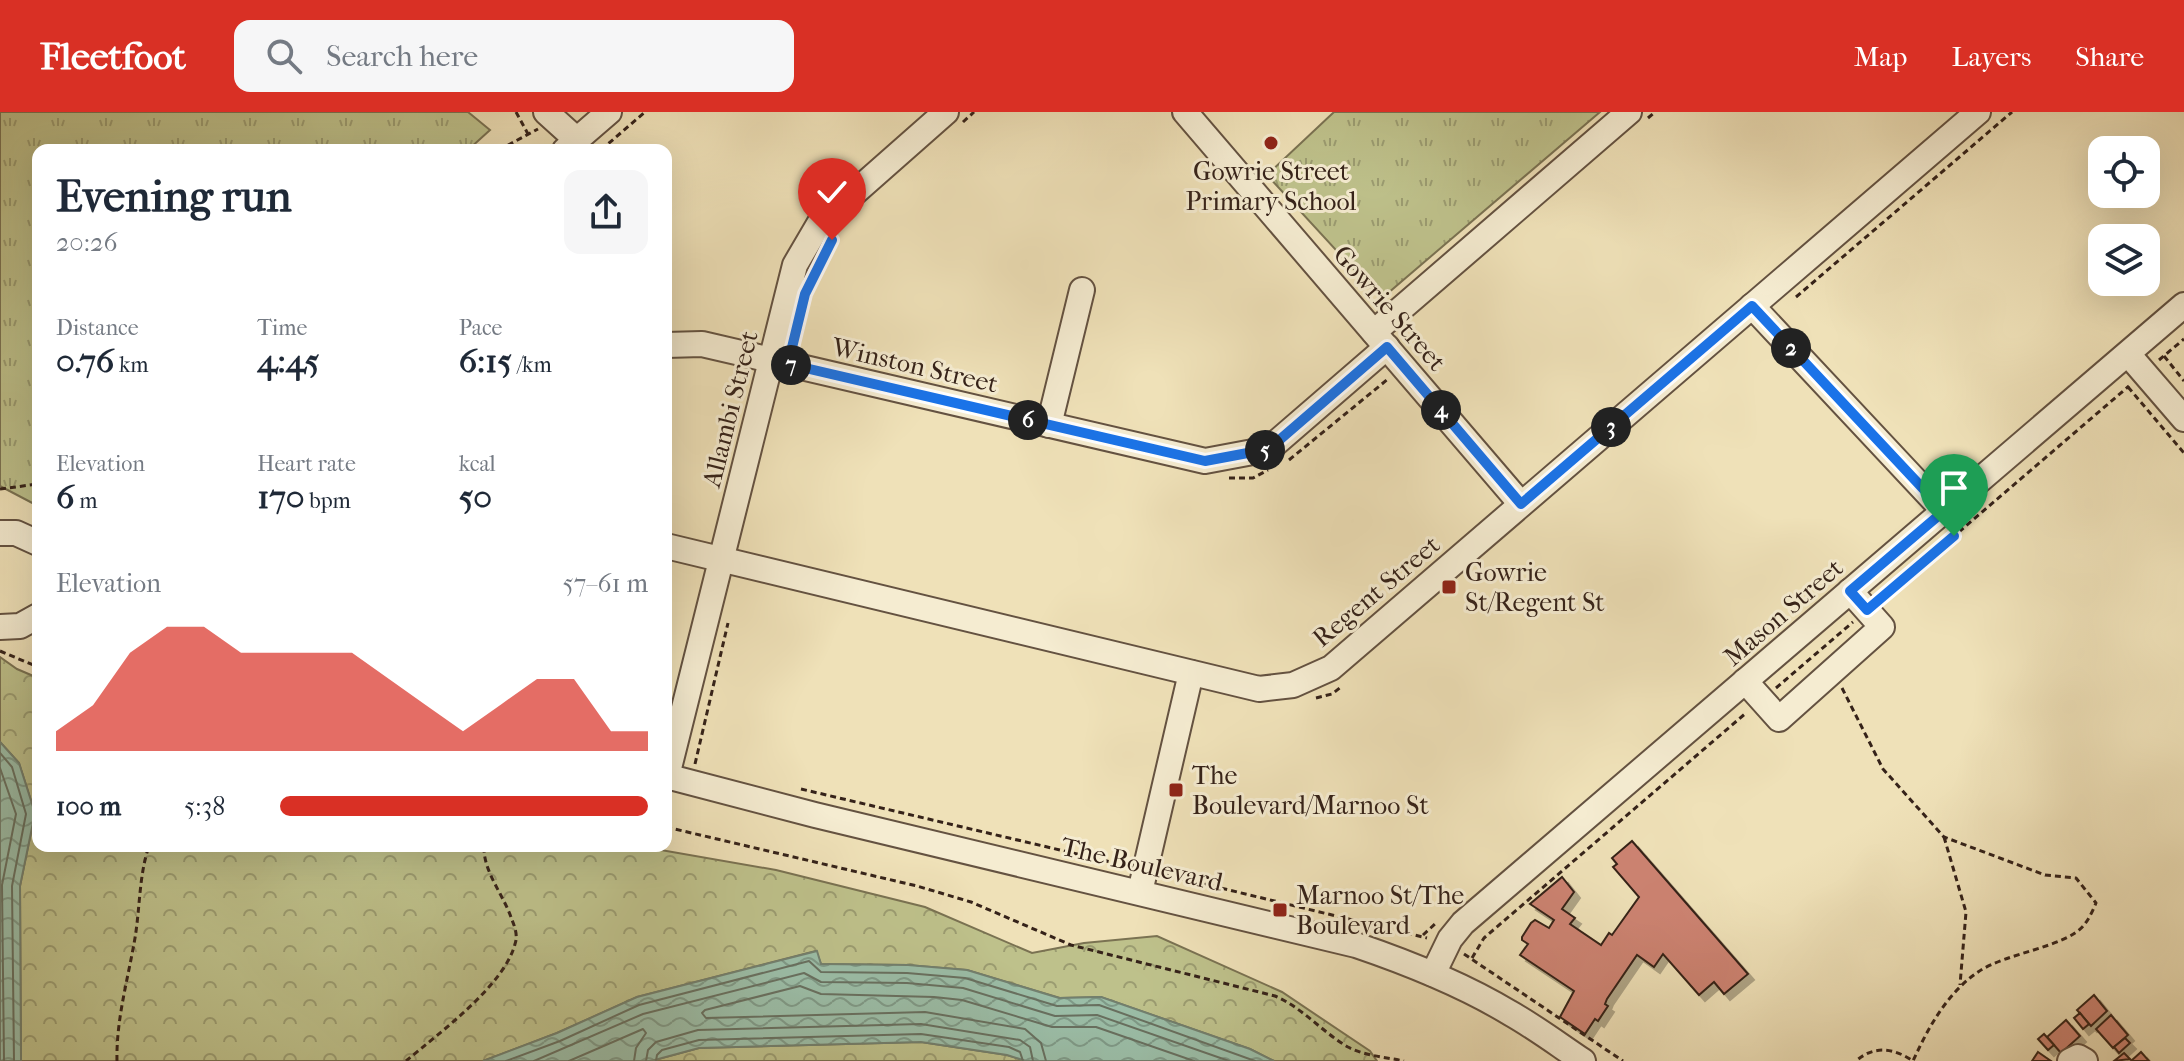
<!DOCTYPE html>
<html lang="en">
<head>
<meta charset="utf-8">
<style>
	:root { --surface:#fff; --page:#f6f6f7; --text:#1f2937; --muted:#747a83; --accent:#d93025 }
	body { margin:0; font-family:"IM FELL French Canon",serif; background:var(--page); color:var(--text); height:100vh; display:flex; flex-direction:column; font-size:30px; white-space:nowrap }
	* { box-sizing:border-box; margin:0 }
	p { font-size:26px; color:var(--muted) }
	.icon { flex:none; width:44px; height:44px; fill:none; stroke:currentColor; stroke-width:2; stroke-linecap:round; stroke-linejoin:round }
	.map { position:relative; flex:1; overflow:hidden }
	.drawer { position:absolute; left:32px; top:32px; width:640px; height:708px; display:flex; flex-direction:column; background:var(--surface); border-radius:16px; box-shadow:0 8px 32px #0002 }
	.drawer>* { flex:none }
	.tools { position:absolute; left:2088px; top:24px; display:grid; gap:16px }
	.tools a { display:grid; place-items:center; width:72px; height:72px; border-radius:16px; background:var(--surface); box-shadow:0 8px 32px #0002; font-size:40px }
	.pin { position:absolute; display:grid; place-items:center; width:68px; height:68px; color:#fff; margin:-82px -34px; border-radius:50% 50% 50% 0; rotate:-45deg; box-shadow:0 0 8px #0007 }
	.pin .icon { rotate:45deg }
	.km { position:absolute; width:40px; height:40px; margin:-20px; border-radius:50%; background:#222; color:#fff; font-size:22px; line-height:40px; text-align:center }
	.round { display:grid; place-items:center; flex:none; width:84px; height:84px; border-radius:16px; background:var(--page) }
	.overview { display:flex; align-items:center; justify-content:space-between; height:136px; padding:0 24px }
	h1 { font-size:44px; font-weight:800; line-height:60px }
	.metrics { display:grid; grid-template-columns:repeat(3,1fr); gap:12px; height:136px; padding:8px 24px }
	.metrics div { display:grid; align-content:center }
	.metrics b { font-size:34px; font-weight:800 }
	.metrics small { font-size:22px; font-weight:400 }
	.metrics p { font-size:22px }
	.chart { height:224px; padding:16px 24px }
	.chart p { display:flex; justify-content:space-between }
	.chart svg { width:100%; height:144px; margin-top:8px; fill:var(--accent); opacity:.7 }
	ul { padding:0 24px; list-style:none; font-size:26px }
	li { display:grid; grid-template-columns:128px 96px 1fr; align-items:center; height:60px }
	li i { height:20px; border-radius:10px; background:var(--accent) }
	header { display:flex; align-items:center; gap:48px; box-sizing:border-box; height:112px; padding:0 40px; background:var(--accent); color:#fff }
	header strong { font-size:38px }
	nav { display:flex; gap:44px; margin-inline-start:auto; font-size:28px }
	.search { width:560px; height:72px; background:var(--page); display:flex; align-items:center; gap:20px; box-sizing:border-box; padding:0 28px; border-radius:16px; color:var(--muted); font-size:30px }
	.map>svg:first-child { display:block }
	.grass { fill:url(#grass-tufts); stroke:#7a7252; stroke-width:2 }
	.forest { fill:url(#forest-crowns); stroke:#7a7252; stroke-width:2 }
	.water { fill:url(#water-waves); stroke:#72806f; stroke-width:2 }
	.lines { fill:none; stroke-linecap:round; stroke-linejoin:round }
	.shore { stroke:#687060; stroke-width:2 }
	.building { fill:#cd8372; stroke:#352219; stroke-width:2; filter:url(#shadow) }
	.minor-casing { stroke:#645241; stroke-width:28 }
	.path { stroke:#352219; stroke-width:3; stroke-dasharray:6 4; stroke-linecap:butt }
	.minor { stroke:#f5ecd1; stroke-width:24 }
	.route-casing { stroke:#fff; stroke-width:16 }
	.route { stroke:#1a73e8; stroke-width:10 }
	.poi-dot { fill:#8f2418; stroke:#f5ecd1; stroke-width:3 }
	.labels { text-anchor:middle; stroke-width:6; stroke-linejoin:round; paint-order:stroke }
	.poi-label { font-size:26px; fill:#352219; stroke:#f5ecd1; text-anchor:start }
	.street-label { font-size:26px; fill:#352219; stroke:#f5ecd1 }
</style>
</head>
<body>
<header>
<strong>Fleetfoot</strong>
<div class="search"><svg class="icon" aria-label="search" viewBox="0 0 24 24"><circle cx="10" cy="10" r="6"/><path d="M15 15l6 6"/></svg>Search here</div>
<nav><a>Map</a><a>Layers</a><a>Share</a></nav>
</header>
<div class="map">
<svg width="2184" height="949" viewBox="0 0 2184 949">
	<defs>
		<pattern id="grass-tufts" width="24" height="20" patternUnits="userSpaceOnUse" patternTransform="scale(2)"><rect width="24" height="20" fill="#bec18b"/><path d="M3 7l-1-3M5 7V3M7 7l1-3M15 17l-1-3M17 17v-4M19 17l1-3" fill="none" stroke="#9b9c71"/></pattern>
		<pattern id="forest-crowns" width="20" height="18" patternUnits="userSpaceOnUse" patternTransform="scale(2)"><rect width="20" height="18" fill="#bec18b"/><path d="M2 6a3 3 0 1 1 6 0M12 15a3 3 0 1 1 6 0" fill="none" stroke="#9b9c71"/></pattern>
		<pattern id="water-waves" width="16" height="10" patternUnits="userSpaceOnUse" patternTransform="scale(2)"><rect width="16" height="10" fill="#9bbea8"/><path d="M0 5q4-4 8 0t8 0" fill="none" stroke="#7f9a88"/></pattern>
		<filter id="shadow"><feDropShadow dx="6" dy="6" stdDeviation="0" flood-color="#0004"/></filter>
	</defs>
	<rect width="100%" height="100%" fill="#efe1b8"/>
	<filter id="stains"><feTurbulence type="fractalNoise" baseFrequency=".0025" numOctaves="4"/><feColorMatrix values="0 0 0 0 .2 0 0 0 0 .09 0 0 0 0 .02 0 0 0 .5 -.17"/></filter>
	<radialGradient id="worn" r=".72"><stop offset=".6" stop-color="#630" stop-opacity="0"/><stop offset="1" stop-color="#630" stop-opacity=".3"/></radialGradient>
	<g class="grass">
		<polygon points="0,0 468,0 490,18 468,38 38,38 38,394 0,374"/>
		<polygon points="1334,0 1600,0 1381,187 1267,63"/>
	</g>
	<g class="forest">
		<polygon points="0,545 17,557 38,566 38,734 638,734 776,758 925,795 1032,841 1084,831 1157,824 1282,880 1370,939 1377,949 1274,949 1250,937 1101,885 1060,886 967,858 907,853 821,852 816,839 637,885 557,921 483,949 21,949 20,774 35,701 19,651 0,630"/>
		<polygon points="921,930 1007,943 1026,949 651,949 699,936"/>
	</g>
	<g class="water">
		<polygon points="0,630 19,651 35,701 20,774 21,949 0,949"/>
		<polygon points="817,839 821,852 908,853 967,858 1059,886 1101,885 1250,937 1274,949 1026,949 1007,943 921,930 699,936 651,949 483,949 557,921 637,885"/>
	</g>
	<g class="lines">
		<g class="shore">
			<polyline points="0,641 12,655 26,702 12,774 14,949"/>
			<polyline points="0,656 16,702 2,773 4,949"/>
			<polyline points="506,949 560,929 639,893 809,849 821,860 907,861 965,866 1057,894 1099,893 1255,949"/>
			<polyline points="534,949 643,902 804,861 821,870 907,871 963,876 1055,904 1097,903 1229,949"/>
			<polyline points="569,949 643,917 646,921 636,936 634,949"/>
			<polyline points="646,949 648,938 656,930 698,918 921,912 1020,928 1030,935 1033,949"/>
			<polyline points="656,949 657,943 662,938 699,928 921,922 1009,935 1020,940 1023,949"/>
			<polyline points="1046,949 1041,931 1025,917 925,900 706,906 702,901 705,898 800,874 821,882 934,885 962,888 1052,915 1096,915 1194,949"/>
		</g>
	</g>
	<g class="building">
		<polygon points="1632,729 1748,862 1724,882 1714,870 1699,883 1663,842 1654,855 1637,843 1607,887 1605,892 1608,894 1598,909 1595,907 1585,922 1560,905 1574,879 1520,843 1528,832 1522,828 1522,825 1531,811 1535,808 1549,816 1554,808 1530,792 1562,765 1574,780 1562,797 1575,806 1570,812 1601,833 1609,821 1612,823 1639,785 1613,755 1617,752 1612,746"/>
		<polygon points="2094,883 2107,899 2091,914 2077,898"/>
		<polygon points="2080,901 2089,912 2083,917 2074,906"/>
		<polygon points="2111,903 2128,923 2113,936 2096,917"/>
		<polygon points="2066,908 2080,924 2061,941 2047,925"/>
		<polygon points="2044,922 2054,933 2048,938 2038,927"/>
		<polygon points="2125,926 2130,931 2119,941 2114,935"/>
		<polygon points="2038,940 2051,949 2032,949"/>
		<polygon points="2141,940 2149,949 2131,949"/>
		<polygon points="2124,941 2130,947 2114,949"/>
	</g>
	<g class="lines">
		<defs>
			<g id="minor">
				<polyline points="546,0 577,28"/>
				<polyline points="1185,0 1521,392"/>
				<polyline points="565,38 609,0"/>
				<polyline points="1752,194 1944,399"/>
				<polyline points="1374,220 1629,0"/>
				<polyline points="666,233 702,232 1205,349 1269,337 1387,235"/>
				<polyline points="2128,242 2184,307"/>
				<polyline points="1049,313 1082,178"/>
				<polyline points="0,421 16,421 38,431"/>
				<polyline points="666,434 1259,577 1293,573 1331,556 1978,0"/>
				<polyline points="0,515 20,514 38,504"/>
				<polyline points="1745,569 1779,607 1882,515 1850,479"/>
				<path d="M666 664 815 703 1356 833C1409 851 1462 872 1510 901 1535 915 1559 933 1583 949"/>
				<polyline points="667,664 795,153 819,112 946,0"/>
				<polyline points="1140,780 1191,561"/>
				<polyline points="1433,862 1450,827 1463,811 2184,193"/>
				<polyline points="2070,949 2078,945 2085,949"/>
			</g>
		</defs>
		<use href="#minor" class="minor-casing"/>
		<g class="path">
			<polyline points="516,0 528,22"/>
			<polyline points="1648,6 1655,0"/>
			<polyline points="963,10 974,0"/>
			<polyline points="499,38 538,17"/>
			<polyline points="601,38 645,0"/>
			<polyline points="1796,185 2012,0"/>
			<polyline points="2164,244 2184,269"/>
			<polyline points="2159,248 2184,227"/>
			<polyline points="2128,275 2184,341"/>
			<polyline points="1289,348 1388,267"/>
			<polyline points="1229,366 1253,366 1268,358"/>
			<polyline points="0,377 38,372"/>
			<polyline points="1883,485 2129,274"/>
			<polyline points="0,539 38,555"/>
			<polyline points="1776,576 1853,510"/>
			<path d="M1842 576 1883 657 1944 725 2045 763 2076 766 2096 791C2093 798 2089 807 2084 813 2067 835 2005 841 1978 860 1947 881 1928 916 1913 949 1894 936 1874 933 1856 949"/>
			<polyline points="1316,586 1332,582 1341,575"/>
			<polyline points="695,652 728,511"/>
			<polyline points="801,677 1128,754"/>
			<path d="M666 715 917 774 971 790 1071 833 1275 884C1303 896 1322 920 1348 935 1365 944 1385 945 1404 949"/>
			<polyline points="1944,725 1966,800 1960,873"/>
			<polyline points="1163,762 1427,826"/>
			<polyline points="1423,823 1435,812"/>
			<polyline points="1464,842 1623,949"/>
			<polyline points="1472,846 1484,826 1746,601"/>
			<path d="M117 949C116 908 128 867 135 826 140 796 139 763 149 734"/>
			<path d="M406 949C439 921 504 874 515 832 518 824 515 815 512 808 504 783 483 760 484 734"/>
		</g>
		<use href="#minor" class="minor"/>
	</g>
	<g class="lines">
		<defs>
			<polyline id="route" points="832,128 805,182 788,252 1205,349 1269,337 1387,235 1521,392 1752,194 1944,399 1850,479 1867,498 1954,424"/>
		</defs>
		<use href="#route" class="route-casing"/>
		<use href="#route" class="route"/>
	</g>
	<g class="poi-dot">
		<circle cx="1271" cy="31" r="8"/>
		<rect x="1441" y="467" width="16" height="16" rx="4"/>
		<rect x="1168" y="670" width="16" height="16" rx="4"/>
		<rect x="1272" y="790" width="16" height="16" rx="4"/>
	</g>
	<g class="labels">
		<g class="poi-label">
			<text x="1271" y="68" text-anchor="middle">Gowrie Street<tspan x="1271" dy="30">Primary School</tspan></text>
			<text x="1465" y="469">Gowrie<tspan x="1465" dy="30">St/Regent St</tspan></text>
			<text x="1192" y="672">The<tspan x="1192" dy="30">Boulevard/Marnoo St</tspan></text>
			<text x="1296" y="792">Marnoo St/The<tspan x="1296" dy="30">Boulevard</tspan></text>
		</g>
		<g class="street-label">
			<text transform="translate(1390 196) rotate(49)" y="9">Gowrie Street</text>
			<text transform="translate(915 253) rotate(13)" y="9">Winston Street</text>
			<text transform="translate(730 297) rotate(-76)" y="9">Allambi Street</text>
			<text transform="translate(1376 479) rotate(-40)" y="9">Regent Street</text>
			<text transform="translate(1783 500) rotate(-41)" y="9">Mason Street</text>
			<text transform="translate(1142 752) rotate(13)" y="9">The Boulevard</text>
		</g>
	</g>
	<rect width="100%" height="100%" filter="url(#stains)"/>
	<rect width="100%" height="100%" fill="url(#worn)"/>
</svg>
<div class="tools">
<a><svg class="icon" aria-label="locate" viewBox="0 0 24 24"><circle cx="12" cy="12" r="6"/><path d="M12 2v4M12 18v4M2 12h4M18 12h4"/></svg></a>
<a><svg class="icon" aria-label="layers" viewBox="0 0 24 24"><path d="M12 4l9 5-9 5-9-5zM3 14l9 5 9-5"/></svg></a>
</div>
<div class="pin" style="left:1954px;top:424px;background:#1e9e55"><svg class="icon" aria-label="arrive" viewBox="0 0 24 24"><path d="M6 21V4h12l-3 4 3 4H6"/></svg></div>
<div class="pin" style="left:832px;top:128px;background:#d93025"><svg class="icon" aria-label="check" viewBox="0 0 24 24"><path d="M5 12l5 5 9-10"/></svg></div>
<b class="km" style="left:1791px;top:236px">2</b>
<b class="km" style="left:1611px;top:315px">3</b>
<b class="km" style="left:1441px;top:298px">4</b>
<b class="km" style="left:1265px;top:338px">5</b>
<b class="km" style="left:1028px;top:308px">6</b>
<b class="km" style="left:791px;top:253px">7</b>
<section class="drawer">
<div class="overview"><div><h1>Evening run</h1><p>20:26</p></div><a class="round"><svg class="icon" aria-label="share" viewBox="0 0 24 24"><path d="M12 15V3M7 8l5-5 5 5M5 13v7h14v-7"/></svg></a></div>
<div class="metrics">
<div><p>Distance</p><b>0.76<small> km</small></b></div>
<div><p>Time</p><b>4:45</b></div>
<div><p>Pace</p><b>6:15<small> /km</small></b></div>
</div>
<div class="metrics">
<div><p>Elevation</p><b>6<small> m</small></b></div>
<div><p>Heart rate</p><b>170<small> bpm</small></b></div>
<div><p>kcal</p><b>50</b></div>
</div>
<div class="chart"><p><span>Elevation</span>57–61 m</p>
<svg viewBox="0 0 160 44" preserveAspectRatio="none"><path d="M0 44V38L10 30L20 14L30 6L40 6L50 14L60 14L70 14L80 14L90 22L100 30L110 38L120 30L130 22L140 22L150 38L160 38V44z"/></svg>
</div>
<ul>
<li><b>100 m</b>5:38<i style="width:100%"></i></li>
</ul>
</section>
</div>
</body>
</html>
